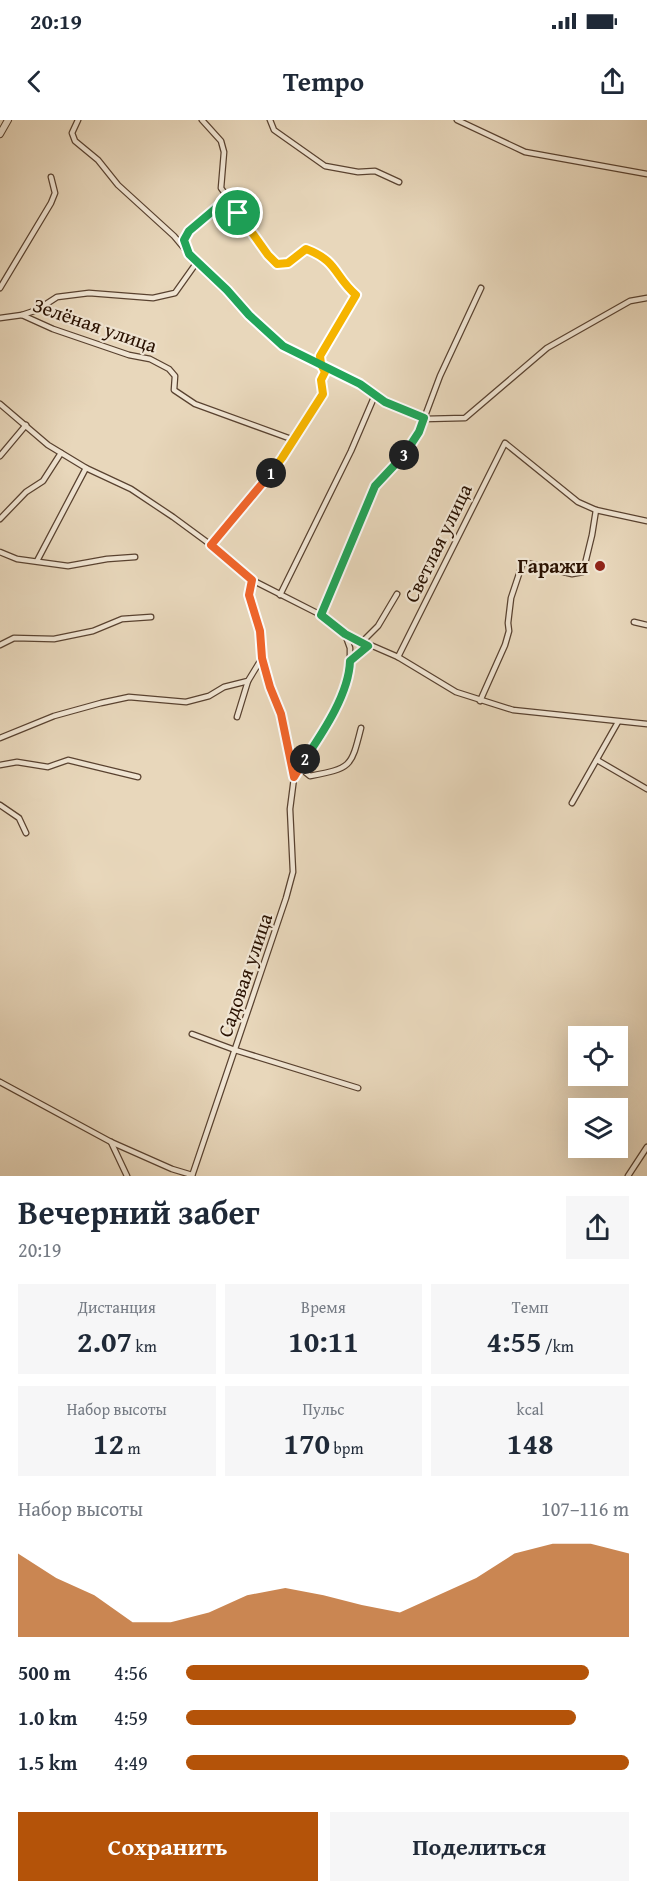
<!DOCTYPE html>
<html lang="ru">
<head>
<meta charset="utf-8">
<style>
	:root { --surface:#fff; --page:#f6f6f7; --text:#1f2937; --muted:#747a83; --accent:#b45309 }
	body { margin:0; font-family:"Gentium Book Plus",serif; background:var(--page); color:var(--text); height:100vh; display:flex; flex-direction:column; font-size:22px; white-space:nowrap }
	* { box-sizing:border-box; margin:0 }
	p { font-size:20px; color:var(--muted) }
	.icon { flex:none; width:33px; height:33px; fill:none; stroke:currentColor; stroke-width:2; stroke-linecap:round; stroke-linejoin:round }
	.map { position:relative; height:1056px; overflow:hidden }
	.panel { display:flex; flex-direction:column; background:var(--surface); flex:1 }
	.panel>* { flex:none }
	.controls { position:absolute; left:568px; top:906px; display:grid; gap:12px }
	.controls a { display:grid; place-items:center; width:60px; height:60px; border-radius:0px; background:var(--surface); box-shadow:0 6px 24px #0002; font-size:30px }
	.pin { position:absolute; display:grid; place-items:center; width:51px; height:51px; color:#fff; margin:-26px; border:3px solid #fff; border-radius:50%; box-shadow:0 2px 6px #0007 }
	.km { position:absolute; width:30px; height:30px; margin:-15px; border-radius:50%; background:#222; color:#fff; font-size:16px; line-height:30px; text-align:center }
	.round { display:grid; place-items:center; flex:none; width:63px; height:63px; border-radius:0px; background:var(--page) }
	.head { display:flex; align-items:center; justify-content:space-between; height:102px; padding:0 18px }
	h1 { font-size:33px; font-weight:800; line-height:45px }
	.metrics { display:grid; grid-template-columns:repeat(3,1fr); gap:9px; height:102px; padding:6px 18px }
	.metrics div { display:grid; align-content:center; border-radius:0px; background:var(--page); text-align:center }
	.metrics b { font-size:30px; font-weight:800 }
	.metrics small { font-size:16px; font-weight:400 }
	.metrics p { font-size:16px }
	.chart { height:168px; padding:12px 18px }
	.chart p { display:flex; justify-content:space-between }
	.chart svg { width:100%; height:108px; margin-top:6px; fill:var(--accent); opacity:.7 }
	.button { display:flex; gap:12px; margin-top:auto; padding:12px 18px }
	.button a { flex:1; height:69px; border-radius:0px; background:var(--accent); color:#fff; font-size:24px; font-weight:800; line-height:69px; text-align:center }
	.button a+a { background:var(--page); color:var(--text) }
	ul { padding:0 18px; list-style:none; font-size:20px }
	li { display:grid; grid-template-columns:96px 72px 1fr; align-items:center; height:45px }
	li i { height:15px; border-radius:8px; background:var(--accent) }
	.status { display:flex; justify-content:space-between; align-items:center; height:42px; padding:0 30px; background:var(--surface); direction:ltr }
	.status svg { height:16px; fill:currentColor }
	header { display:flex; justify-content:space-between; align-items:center; height:78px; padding:0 18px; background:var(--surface); font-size:27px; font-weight:800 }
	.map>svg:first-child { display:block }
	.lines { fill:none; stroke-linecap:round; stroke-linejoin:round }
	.minor-casing { stroke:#594230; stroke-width:7 }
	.tertiary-casing { stroke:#594230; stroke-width:8 }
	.minor { stroke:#f0e5d3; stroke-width:4.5 }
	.tertiary { stroke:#f0e5d3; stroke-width:6 }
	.split-1-casing { stroke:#fff; stroke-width:12 }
	.split-2-casing { stroke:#fff; stroke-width:12 }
	.split-3-casing { stroke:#fff; stroke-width:12 }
	.split-4-casing { stroke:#fff; stroke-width:12 }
	.split-1 { stroke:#f5b400; stroke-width:8 }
	.split-2 { stroke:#f0652b; stroke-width:8 }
	.split-3 { stroke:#22a559; stroke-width:8 }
	.split-4 { stroke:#22a559; stroke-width:8 }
	.poi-dot { fill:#8f2418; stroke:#f0e5d3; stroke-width:2 }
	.labels { text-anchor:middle; stroke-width:4.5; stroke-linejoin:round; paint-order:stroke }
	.street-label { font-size:20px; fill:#291101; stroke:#f0e5d3 }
	.poi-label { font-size:20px; font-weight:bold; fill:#291101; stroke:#f0e5d3; text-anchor:end }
</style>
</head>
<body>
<div class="status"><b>20:19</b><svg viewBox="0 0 49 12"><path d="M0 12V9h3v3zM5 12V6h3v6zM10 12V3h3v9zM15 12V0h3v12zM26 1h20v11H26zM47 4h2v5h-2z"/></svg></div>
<header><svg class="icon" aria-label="back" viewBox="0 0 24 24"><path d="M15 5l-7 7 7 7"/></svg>Tempo<svg class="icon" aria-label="share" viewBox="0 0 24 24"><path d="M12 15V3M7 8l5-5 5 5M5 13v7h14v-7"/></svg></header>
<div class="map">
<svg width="647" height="1056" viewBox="0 0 647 1056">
	<rect width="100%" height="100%" fill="#e8d7bb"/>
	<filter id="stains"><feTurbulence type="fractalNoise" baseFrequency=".00333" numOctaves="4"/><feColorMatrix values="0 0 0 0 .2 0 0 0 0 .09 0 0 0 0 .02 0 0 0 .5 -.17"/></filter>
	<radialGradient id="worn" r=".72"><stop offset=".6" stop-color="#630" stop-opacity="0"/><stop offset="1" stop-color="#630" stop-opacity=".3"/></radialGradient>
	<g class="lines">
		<defs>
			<g id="minor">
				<polyline points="78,0 72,13 75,21 98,40 118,65 174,116 189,134 227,170 249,195 283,226 360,264 385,282 424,299 465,298 547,228 630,181 647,178"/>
				<path d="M202 0 221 21 224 32 221 68 268 135 277 144 288 143 306 129C338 141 334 156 356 175L320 236 321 244 325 252 321 260 323 274 282 338 211 425"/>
				<polyline points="270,0 274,10 325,46 358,52 375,51 399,62"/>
				<polyline points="457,0 525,32 647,54"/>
				<polyline points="188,131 184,120 189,111 228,78"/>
				<polyline points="0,168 51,83 55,73 51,57"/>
				<polyline points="22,195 37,190 57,177 89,173 153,178 175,173 197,142"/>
				<polyline points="0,198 22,195 53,209 129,235 150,239 169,249 175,256 174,270 195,284 294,320"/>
				<polyline points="0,284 48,325 86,348 131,369 173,397 207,422 252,460 321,495 345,514 398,537 456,572 513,590 647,604"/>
				<polyline points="0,336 26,305"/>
				<polyline points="0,399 26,372 43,361 61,333"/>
				<polyline points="0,432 17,439 68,446 107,439 135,437"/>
				<polyline points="37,441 86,348"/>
				<polyline points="280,475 351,331 375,275"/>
				<polyline points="321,495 375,366 404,335 419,312 440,256 481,168"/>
				<polyline points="634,502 647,505"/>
				<polyline points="362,522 378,506 397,474"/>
				<polyline points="0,525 14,518 54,519 93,511 122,499 151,497"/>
				<polyline points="398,537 505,323 578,382 596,390 647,401"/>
				<polyline points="350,541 368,526"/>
				<polyline points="480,581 505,525 509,511 508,503 511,478 523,442 572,454 583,452 592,415 596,390"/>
				<polyline points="237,597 248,561"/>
				<polyline points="0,618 54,596 101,583 129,577 186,582 209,576 224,567 248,561 262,538"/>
				<polyline points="597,640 647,669"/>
				<polyline points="0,645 17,642 48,647 68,640 138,657"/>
				<path d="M300 648 310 656C351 648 351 648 361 608"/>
				<polyline points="294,658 326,606 350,555 350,528 345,514"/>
				<polyline points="572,683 618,602"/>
				<polyline points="0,685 19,698 26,713"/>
				<polyline points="192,914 235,930 358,968"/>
				<polyline points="0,962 111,1022 172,1049 192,1055"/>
				<polyline points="111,1022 127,1056"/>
				<polyline points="192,1056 286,778 293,752 290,689 294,658 281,594 270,567 262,538 260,511 249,475 252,460"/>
				<polyline points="628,1056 647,1027"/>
			</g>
			<polyline id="tertiary" points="0,14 8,0"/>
		</defs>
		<use href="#minor" class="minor-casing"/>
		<use href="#tertiary" class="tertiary-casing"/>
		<use href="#minor" class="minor"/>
		<use href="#tertiary" class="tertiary"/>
	</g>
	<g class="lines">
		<defs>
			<path id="split-1" d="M238 93 268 135 277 144 288 143 306 129C338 141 334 156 356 175L320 236 321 244 325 252 321 260 323 274 282 338 271 353"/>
			<polyline id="split-2" points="271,353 211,425 252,460 249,475 260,511 262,538 270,567 281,594 294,657 305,639"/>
			<path id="split-3" d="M305 639C323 612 349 574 350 541L368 526 345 514 321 495 375 366 404 335"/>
			<polyline id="split-4" points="238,93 228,78 189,111 184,120 189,134 227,170 249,195 283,226 360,264 385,282 424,298 419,312 404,335"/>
		</defs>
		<use href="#split-1" class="split-1-casing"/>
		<use href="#split-2" class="split-2-casing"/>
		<use href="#split-3" class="split-3-casing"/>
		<use href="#split-4" class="split-4-casing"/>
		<use href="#split-1" class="split-1"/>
		<use href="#split-2" class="split-2"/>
		<use href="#split-3" class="split-3"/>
		<use href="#split-4" class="split-4"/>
	</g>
	<circle class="poi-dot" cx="600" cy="446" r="6"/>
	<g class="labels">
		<g class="street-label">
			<text transform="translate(95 205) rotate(19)" y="7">Зелёная улица</text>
			<text transform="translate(438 423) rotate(-64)" y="7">Светлая улица</text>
			<text transform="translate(245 855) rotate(-71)" y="7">Садовая улица</text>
		</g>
		<g class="poi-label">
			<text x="588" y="453">Гаражи</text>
		</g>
	</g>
	<rect width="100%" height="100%" filter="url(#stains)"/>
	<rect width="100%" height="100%" fill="url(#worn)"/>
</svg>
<div class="controls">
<a><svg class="icon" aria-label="locate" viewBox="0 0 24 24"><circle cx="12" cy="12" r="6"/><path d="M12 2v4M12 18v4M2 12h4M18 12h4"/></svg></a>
<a><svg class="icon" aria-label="layers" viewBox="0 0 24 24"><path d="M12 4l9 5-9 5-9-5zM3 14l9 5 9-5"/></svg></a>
</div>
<div class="pin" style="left:238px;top:93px;background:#1e9e55"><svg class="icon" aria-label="arrive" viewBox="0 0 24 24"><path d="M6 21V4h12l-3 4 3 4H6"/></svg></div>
<b class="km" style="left:271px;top:353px">1</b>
<b class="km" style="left:305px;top:639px">2</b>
<b class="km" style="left:404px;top:335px">3</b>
</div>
<section class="panel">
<div class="head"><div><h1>Вечерний забег</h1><p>20:19</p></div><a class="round"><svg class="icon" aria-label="share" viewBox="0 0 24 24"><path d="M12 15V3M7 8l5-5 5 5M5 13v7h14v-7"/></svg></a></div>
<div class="metrics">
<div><p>Дистанция</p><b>2.07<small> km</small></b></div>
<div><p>Время</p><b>10:11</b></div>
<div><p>Темп</p><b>4:55<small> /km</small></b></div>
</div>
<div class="metrics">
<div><p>Набор высоты</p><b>12<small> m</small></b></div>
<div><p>Пульс</p><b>170<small> bpm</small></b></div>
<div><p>kcal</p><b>148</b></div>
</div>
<div class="chart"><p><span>Набор высоты</span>107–116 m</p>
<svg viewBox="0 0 160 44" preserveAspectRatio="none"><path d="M0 44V10L10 20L20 27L30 38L40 38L50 34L60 27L70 24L80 27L90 31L100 34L110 27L120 20L130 10L140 6L150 6L160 10V44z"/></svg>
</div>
<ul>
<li><b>500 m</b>4:56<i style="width:91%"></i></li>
<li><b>1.0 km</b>4:59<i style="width:88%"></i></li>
<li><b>1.5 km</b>4:49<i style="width:100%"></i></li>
</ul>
<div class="button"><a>Сохранить</a><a>Поделиться</a></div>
</section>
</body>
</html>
